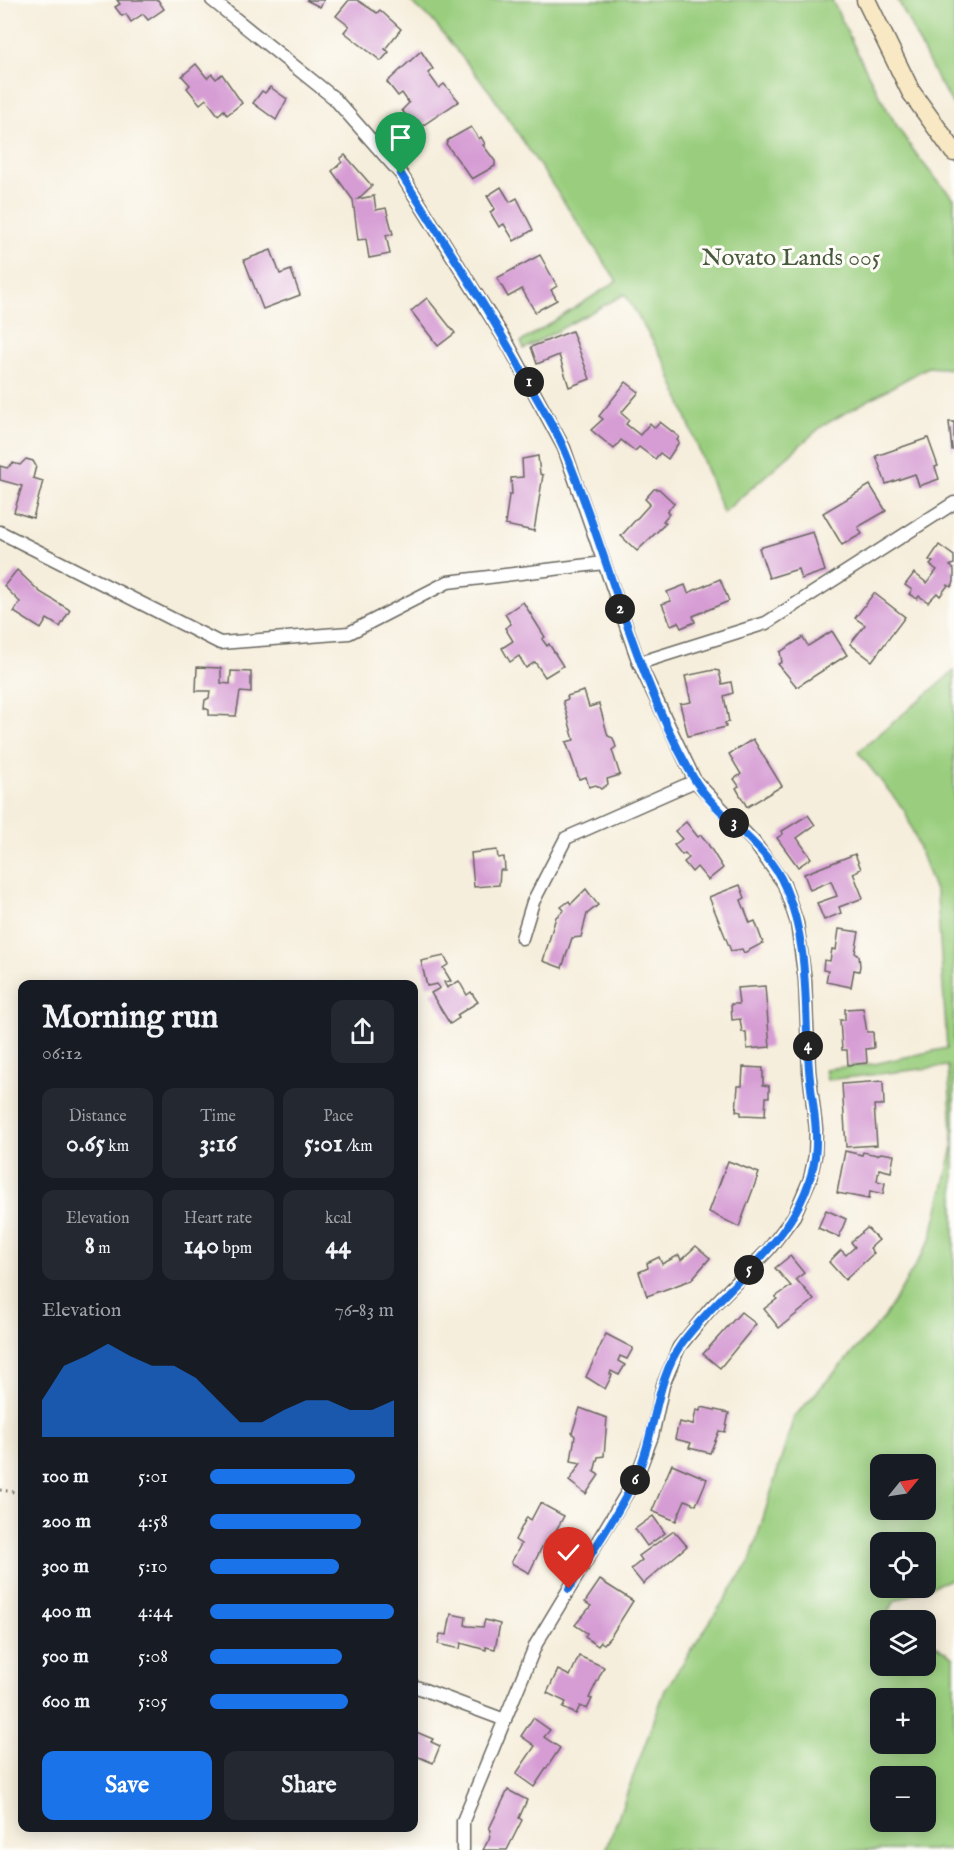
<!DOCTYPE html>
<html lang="en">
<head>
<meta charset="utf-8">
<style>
	:root { --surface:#171b24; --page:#242831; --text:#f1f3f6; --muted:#9ea1a6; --accent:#1a73e8 }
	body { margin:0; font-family:"IM FELL English",serif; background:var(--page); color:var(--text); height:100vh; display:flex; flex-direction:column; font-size:22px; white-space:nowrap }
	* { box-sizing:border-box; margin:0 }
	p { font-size:20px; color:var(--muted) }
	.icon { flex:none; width:33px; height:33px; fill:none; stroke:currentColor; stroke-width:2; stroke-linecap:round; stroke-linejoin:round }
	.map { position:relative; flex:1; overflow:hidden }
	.sheet { position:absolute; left:18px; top:980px; width:400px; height:852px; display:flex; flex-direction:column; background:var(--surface); border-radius:12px; box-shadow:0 3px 15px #0003 }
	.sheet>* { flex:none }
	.needle { width:39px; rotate:60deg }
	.controls { position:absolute; left:870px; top:1454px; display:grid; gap:12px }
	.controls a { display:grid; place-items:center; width:66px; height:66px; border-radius:12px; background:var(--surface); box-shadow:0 3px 15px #0003; font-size:30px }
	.pin { position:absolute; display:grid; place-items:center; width:51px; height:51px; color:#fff; margin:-62px -26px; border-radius:50% 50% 50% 0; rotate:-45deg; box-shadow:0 0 6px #0007 }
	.pin .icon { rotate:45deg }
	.km { position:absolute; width:30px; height:30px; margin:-15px; border-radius:50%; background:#222; color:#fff; font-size:16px; line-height:30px; text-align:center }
	.round { display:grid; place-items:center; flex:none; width:63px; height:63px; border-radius:12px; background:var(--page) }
	.head { display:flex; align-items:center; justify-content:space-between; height:102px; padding:0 24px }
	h1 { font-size:33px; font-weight:800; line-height:45px }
	.metrics { display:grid; grid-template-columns:repeat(3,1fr); gap:9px; height:102px; padding:6px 24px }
	.metrics div { display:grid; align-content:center; border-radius:12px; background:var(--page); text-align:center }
	.metrics b { font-size:26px; font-weight:800 }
	.metrics small { font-size:16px; font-weight:400 }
	.metrics p { font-size:16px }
	.chart { height:168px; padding:12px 24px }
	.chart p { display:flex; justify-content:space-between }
	.chart svg { width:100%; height:108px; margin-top:6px; fill:var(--accent); opacity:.7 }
	.button { display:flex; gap:12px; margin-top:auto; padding:12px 24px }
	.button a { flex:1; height:69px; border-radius:12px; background:var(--accent); color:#fff; font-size:24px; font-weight:800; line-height:69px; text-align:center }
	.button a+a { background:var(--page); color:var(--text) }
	ul { padding:0 24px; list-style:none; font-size:20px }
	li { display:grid; grid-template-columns:96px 72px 1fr; align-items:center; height:45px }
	li i { height:15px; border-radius:8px; background:var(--accent) }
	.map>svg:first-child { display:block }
	.green { fill:#9ace7e; stroke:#5b754d; stroke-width:1.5; fill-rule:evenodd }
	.building { fill:#d69cd4 }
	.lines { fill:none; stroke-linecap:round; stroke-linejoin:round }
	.street-casing { stroke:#68665f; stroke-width:15 }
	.secondary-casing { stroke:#68665f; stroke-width:21 }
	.path { stroke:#68665f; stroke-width:3; stroke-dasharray:1.5 4.5; stroke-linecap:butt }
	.street { stroke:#fff; stroke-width:12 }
	.secondary { stroke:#f8e8c3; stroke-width:18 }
	.route-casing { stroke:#fff; stroke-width:12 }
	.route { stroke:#1a73e8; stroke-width:8 }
	.labels { text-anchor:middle; stroke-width:6; stroke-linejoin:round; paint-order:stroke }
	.park-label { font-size:24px; fill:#485a3e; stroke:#fdfcf7 }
</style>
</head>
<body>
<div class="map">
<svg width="954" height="1850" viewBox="0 0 954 1850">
	<rect width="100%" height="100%" fill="#fdfcf7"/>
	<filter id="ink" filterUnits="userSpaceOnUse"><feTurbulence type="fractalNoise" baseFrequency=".0167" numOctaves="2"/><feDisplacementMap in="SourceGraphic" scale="12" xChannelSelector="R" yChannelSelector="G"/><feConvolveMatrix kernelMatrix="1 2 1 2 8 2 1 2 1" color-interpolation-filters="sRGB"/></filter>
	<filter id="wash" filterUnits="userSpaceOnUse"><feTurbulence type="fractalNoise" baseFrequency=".008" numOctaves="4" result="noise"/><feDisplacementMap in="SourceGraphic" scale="24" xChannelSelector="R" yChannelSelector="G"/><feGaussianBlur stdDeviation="1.35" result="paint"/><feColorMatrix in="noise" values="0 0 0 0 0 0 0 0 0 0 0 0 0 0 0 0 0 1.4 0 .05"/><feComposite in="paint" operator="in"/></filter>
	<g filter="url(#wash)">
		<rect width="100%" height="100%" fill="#f6eedc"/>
		<g class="green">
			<path d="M409 0H832C866 71 897 142 954 198V369L928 367 822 426 723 513 666 364 625 294 524 349 521 342 617 281 490 92 432 20Z"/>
			<polygon points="898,0 954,0 954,106 936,77"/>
			<path d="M954 671V1578L895 1601 887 1615 895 1620H880V1665H926V1639L954 1657V1850H606L665 1690 750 1561 794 1417 884 1318 931 1239 953 1147 948 1066 827 1080 825 1069 874 1064 947 1048 937 896 905 811 858 752ZM880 1464H926V1509H880ZM880 1542H926V1587H880ZM880 1698H926V1743H880ZM880 1776H926V1821H880Z"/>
		</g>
		<g id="blocks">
			<g class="building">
				<polygon points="117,0 158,0 164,9 148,20 143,14 131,22 126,14 122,16 115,7 120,4"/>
				<polygon points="306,0 324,0 320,7"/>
				<polygon points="349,0 357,0 377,13 380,10 401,29 385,49 389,52 381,61 344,32 349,26 336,16"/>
				<polygon points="421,51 433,69 428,73 439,88 444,84 459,101 416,130 402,110 409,103 402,93 398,96 387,82"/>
				<polygon points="196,64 207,78 212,74 216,79 222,74 242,103 227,115 224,110 218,115 206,99 200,104 187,88 190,85 182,76"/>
				<polygon points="270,87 287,99 276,120 253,103 262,91 265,93"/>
				<polygon points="471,127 479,139 481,137 485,144 483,145 495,161 495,166 472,179 446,144 448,140"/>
				<polygon points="345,155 372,186 358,199 374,196 376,210 386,208 393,234 386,235 390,254 369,258 366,239 358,240 353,200 332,171 342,162 340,159"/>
				<polygon points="501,187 510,202 517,198 533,230 514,241 504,224 499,227 490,212 495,209 487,196"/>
				<polygon points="271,250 280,274 291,270 300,295 263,309 244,260"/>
				<polygon points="540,255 557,286 551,290 557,300 535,312 522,289 508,297 497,278"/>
				<polygon points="427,298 455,333 438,346 411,311"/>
				<polygon points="572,331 590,379 569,387 559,355 537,364 531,347"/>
				<polygon points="626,382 639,392 621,413 629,420 626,424 640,435 650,423 655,428 660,422 679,437 677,440 679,442 668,459 660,453 655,459 639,447 635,451 621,440 614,449 591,430 603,419 599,416"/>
				<polygon points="949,422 954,422 954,450 952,450"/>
				<polygon points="928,438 938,466 935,467 939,479 919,486 915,474 886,484 876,456"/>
				<polygon points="538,456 540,474 543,475 534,531 505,525 509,495 512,495 511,478 523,477 522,459"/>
				<polygon points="26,459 33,461 36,466 33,478 43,481 33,518 14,512 22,486 0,480 0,466 7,468 13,463 20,465"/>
				<polygon points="870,485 886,511 858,527 862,534 842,545 823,513"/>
				<polygon points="654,489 659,489 674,503 667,512 669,514 663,521 666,523 637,551 621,536 650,504 645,499"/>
				<polygon points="813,532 825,571 801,579 798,569 769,578 759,548"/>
				<polygon points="939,545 954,556 954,564 950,566 954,569 954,582 951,587 948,585 940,596 937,593 928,602 919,596 917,599 909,594 912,590 905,585 914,573 927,583 937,570 930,565 933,562 929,560"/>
				<polygon points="17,570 40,592 70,610 60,627 47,619 41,629 14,612 20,602 4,586"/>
				<polygon points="720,579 729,601 693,616 695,622 681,628 678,622 671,625 662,604 671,601 667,592 685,585 688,593"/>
				<polygon points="874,593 905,617 872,661 850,644 865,625 855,618"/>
				<polygon points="523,602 545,637 542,639 547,646 549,644 563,666 545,677 535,662 526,668 519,656 510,662 502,648 513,641 505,628 511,624 505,614"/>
				<polygon points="832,631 847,655 797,687 778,664 782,662 780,652 803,637 808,646"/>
				<polygon points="197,667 221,668 221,683 230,684 231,671 251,672 251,693 240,692 236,716 209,715 209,710 204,708 205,700 209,698 210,691 196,691"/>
				<polygon points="714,670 719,671 722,684 731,682 733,693 724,696 729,722 725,723 726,727 688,736 680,704 691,702 685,676"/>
				<polygon points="584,691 589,707 599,704 608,736 613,738 616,747 612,750 620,775 607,779 608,784 601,789 596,785 589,787 586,777 579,779 566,742 574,740 563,701 568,699 567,696"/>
				<polygon points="753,739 782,786 747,807 736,788 739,786 734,779 741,774 729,754"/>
				<polygon points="808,815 815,825 797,838 811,858 798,867 777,838 783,834 782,831"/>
				<polygon points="686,822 698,837 701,835 706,841 723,868 708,880 697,867 692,872 684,862 689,858 685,853 682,855 674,845 682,839 675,831"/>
				<polygon points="497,850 498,858 504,857 505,870 500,870 499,885 474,887 471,853"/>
				<polygon points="855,854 861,869 853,873 863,898 839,907 841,913 824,920 817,903 837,896 831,881 810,890 804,874"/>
				<polygon points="740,885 745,898 741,900 750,923 755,921 763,943 744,953 742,949 731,951 709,897"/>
				<polygon points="586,889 598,905 587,914 581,937 572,938 562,968 543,961 556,917 564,910 561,907 569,901 571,904"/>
				<polygon points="839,929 859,932 855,953 859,956 860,966 859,971 854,970 851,987 826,982 828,971 823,970 824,960 830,961 832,949 836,950"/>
				<polygon points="444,956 449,964 443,968 451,981 444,982 447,988 459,981 467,995 471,992 478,1002 457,1015 459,1018 450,1024 431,993 440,988 437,984 427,986 421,961"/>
				<polygon points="765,986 770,1047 747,1049 746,1032 742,1032 740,1019 732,1020 731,1004 739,1004 737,988"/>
				<polygon points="863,1008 867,1032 873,1032 874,1048 866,1049 867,1063 848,1065 847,1050 842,1050 840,1020 845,1020 845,1009"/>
				<polygon points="743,1067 763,1068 763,1085 769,1086 769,1097 766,1097 765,1116 741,1115 741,1112 736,1111 738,1086 742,1086"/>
				<polygon points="883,1081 884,1105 874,1105 877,1145 846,1147 842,1084"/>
				<polygon points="845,1151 862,1155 863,1152 877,1155 881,1153 894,1155 891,1172 879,1169 877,1181 885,1183 883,1194 870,1191 869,1199 837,1193"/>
				<polygon points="728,1161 759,1173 739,1227 709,1212"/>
				<polygon points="826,1210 846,1219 839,1237 818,1228"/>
				<polygon points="867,1228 879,1240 870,1248 874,1253 845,1280 829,1262 841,1250 846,1255 855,1247 851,1242"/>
				<polygon points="696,1246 710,1258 691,1280 647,1296 639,1272 648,1268 647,1263 659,1257 662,1264 679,1255 681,1260"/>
				<polygon points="790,1256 804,1273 796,1279 814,1300 779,1328 764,1309 777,1299 775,1297 791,1286 775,1268"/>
				<polygon points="741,1312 756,1324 720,1368 703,1354"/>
				<polygon points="606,1334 633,1348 627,1359 620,1356 618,1361 625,1365 619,1375 611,1371 610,1374 612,1375 605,1389 586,1377"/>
				<polygon points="701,1407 729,1413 725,1432 719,1431 710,1453 689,1448 691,1443 675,1439 679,1422 693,1425 696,1410 700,1411"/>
				<polygon points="580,1408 607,1418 604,1456 598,1457 594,1472 599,1475 586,1494 569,1481 581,1463 571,1461 575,1436 572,1433"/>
				<polygon points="672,1464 707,1479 696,1505 685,1500 676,1521 652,1511"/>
				<polygon points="540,1503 564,1516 549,1543 545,1541 529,1573 511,1563 521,1544 515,1540 527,1517 531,1520"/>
				<polygon points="653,1516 665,1533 647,1546 635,1529"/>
				<polygon points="674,1531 687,1546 643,1584 631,1569 642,1560 639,1556"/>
				<polygon points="600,1580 633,1601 611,1636 604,1644 601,1642 598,1646 585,1637 587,1633 575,1625 591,1606 585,1602"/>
				<polygon points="451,1614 466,1617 465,1625 468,1626 483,1627 485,1620 500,1624 495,1649 486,1647 486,1650 461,1643 460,1649 438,1644 440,1634 447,1635"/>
				<polygon points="579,1656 604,1667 589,1698 592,1699 587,1709 580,1706 576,1714 563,1708 566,1702 547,1693 558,1670 570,1676"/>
				<polygon points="533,1718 550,1730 544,1737 560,1748 534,1787 516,1774 535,1746 521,1736"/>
				<polygon points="414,1731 433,1739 431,1742 440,1746 433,1763 414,1755"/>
				<polygon points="508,1790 527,1800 519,1818 522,1820 507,1850 483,1850 489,1839 491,1830 489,1829"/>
			</g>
		</g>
	</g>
	<g filter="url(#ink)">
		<use href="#blocks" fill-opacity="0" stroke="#68665f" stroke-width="1.5"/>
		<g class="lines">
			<defs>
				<g id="street">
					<polyline points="212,0 334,98 401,174 509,346 564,448 639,663 695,781 754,842 784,884 797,923 805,980 809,1071 816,1129 815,1156 810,1179 794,1216 769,1249 711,1308 679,1347 663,1385 652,1436 636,1478 536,1644 463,1821 463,1850"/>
					<polyline points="0,532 220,643 349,633 448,582 604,563"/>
					<polyline points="639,663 766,623 954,503"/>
					<polyline points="522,938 533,902 566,838 695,781"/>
					<polyline points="414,1686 505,1720"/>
				</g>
				<polyline id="secondary" points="866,0 911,92 954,152"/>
			</defs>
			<use href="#street" class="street-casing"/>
			<use href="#secondary" class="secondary-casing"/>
			<polyline class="path" points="0,1490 22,1493"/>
			<use href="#street" class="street"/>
			<use href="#secondary" class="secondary"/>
		</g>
	</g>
	<g class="lines" filter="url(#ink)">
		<defs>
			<path id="route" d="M401 174C446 246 494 317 534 393 544 411 556 430 564 449 610 558 634 674 693 777 716 817 767 843 785 887 810 944 804 1009 809 1069 811 1098 819 1128 815 1157 803 1238 727 1282 682 1343 654 1382 656 1436 635 1479 617 1517 591 1553 569 1589"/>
		</defs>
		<use href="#route" class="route-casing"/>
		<use href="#route" class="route"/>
	</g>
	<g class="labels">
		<g class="park-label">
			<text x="791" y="265">Novato Lands 005</text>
		</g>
	</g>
</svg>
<div class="controls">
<a><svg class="needle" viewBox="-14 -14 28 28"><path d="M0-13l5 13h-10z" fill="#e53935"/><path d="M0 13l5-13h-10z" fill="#9ea1a6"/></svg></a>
<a><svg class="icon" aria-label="locate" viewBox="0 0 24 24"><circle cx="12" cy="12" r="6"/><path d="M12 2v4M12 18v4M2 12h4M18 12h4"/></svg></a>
<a><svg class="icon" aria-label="layers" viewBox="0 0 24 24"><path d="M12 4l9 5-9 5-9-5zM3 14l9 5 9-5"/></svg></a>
<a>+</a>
<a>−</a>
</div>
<div class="pin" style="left:401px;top:174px;background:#1e9e55"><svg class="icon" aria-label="arrive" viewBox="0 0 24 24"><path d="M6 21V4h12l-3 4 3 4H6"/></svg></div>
<div class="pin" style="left:569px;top:1589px;background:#d93025"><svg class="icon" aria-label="check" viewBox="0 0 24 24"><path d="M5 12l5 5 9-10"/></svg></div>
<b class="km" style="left:529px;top:382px">1</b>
<b class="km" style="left:620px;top:609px">2</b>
<b class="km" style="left:734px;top:823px">3</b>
<b class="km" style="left:808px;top:1046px">4</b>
<b class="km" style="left:749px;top:1270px">5</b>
<b class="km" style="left:635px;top:1480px">6</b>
<section class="sheet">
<div class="head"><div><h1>Morning run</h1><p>06:12</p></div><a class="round"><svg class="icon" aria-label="share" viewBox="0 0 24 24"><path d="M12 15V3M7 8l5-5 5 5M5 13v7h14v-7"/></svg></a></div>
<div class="metrics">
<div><p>Distance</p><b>0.65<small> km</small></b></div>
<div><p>Time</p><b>3:16</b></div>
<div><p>Pace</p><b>5:01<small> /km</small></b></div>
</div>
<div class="metrics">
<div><p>Elevation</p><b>8<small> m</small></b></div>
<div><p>Heart rate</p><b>140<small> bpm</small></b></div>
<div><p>kcal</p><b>44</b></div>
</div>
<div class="chart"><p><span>Elevation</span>76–83 m</p>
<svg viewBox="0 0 160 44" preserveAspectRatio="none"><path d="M0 44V29L10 15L20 11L30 6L40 11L50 15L60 15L70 20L80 29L90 38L100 38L110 33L120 29L130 29L140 33L150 33L160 29V44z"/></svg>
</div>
<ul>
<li><b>100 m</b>5:01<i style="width:79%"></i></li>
<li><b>200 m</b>4:58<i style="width:82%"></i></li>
<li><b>300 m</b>5:10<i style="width:70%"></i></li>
<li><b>400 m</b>4:44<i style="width:100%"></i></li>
<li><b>500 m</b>5:08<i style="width:72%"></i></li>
<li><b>600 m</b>5:05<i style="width:75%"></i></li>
</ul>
<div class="button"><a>Save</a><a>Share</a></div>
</section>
</div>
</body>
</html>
